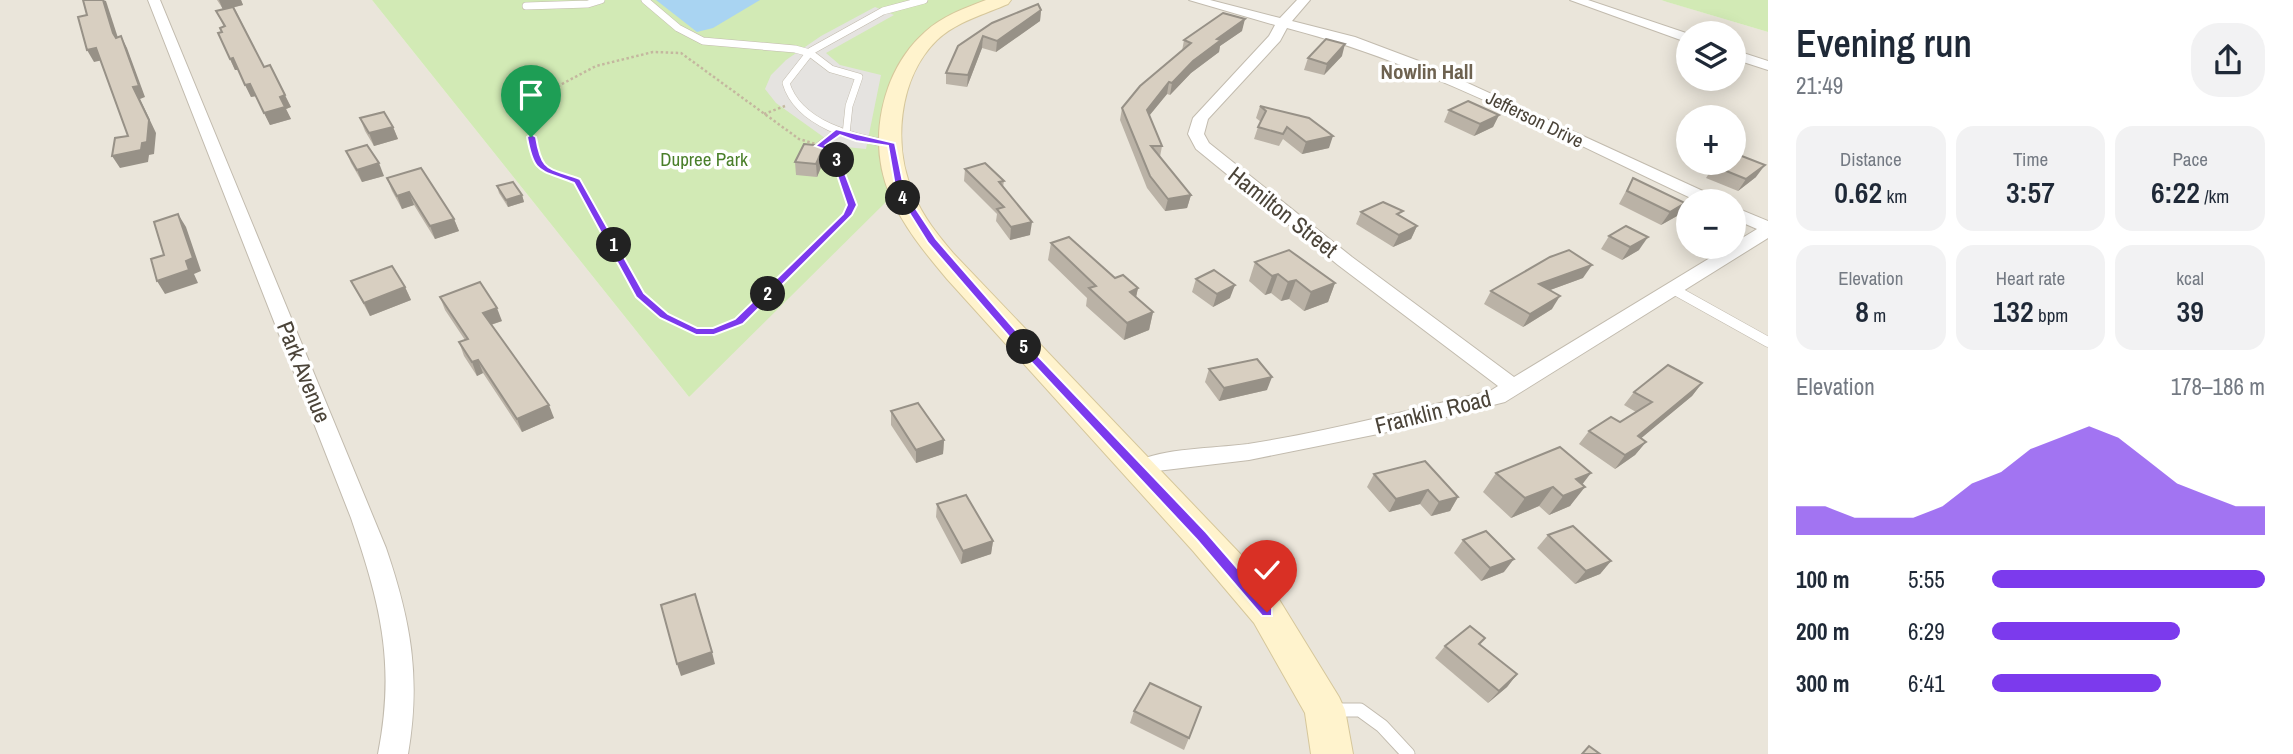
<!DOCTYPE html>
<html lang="en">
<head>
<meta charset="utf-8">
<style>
	:root { --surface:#fff; --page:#f2f2f3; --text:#1f2937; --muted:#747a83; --accent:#7c3aed }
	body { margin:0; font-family:"Archivo Narrow",sans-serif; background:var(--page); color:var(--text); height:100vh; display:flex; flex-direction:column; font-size:26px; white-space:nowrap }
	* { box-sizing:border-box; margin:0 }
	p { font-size:23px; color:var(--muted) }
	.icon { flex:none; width:38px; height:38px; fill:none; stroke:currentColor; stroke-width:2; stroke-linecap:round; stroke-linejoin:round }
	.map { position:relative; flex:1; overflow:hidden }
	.drawer { display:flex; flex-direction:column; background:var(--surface); width:525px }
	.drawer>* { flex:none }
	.controls { position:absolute; left:1676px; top:21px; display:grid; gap:14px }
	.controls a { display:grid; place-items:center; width:70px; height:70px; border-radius:50%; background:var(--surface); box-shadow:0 4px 18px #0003; font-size:35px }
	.pin { position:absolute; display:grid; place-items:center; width:60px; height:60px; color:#fff; margin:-72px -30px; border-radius:50% 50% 50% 0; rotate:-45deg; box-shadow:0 0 7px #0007 }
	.pin .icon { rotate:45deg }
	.km { position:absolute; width:35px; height:35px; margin:-18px; border-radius:50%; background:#222; color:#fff; font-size:19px; line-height:35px; text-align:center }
	.round { display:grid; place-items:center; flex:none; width:74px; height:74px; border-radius:28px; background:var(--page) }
	.overview { display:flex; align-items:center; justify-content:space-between; height:119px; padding:0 28px }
	h1 { font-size:38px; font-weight:600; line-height:52px }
	.stats { display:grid; grid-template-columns:repeat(3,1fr); gap:10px; height:119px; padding:7px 28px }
	.stats div { display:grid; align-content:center; border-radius:18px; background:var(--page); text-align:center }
	.stats b { font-size:30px; font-weight:600 }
	.stats small { font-size:19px; font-weight:400 }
	.stats p { font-size:19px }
	.chart { height:196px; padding:14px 28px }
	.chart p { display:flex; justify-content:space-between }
	.chart svg { width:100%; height:126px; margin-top:7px; fill:var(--accent); opacity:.7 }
	ul { padding:0 28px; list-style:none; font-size:23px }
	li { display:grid; grid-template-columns:112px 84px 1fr; align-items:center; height:52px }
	li i { height:18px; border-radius:9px; background:var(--accent) }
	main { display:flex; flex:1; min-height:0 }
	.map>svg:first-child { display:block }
	.residential { fill:#eae5da; fill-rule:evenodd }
	.green { fill:#d2eab5 }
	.parking { fill:#e5e3e0 }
	.water { fill:#a9d4f2 }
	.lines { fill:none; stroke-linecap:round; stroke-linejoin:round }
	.lane-far2-casing { stroke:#c2bbae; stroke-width:8 }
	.lane-far1-casing { stroke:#c2bbae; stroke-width:11 }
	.lane-casing { stroke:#c2bbae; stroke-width:15 }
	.street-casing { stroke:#c2bbae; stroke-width:2 }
	.secondary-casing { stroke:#d6c79b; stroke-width:2 }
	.path-far1 { stroke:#c4b79f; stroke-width:2.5; stroke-dasharray:2.5 2.5; stroke-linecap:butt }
	.path { stroke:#c4b79f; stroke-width:3.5; stroke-dasharray:3.5 3.5; stroke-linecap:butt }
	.lane-far2 { stroke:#fff; stroke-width:7 }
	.lane-far1 { stroke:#fff; stroke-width:10 }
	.lane { stroke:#fff; stroke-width:13 }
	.street { fill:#fff; fill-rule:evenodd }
	.secondary { fill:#fff3cd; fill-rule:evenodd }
	.wall { fill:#bab2a6 }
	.shaded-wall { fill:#979187 }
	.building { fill:#d8cfc1; stroke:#979187; stroke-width:2 }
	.route { fill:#7c3aed; stroke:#fff; stroke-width:2 }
	.labels { text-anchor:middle; stroke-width:7; stroke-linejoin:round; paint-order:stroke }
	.far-street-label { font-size:19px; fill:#4b4439; stroke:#fff }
	.far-park-label { font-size:19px; fill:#4a7f2a; stroke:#fff }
	.far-neighbourhood-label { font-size:21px; font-weight:bold; fill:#6e6250; stroke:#fff }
	.street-label { font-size:23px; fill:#4b4439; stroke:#fff }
</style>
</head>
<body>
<main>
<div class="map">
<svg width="1768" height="754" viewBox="0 0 1768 754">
	<rect width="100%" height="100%" fill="#f6f3ec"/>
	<path class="residential" d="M0 0H372L689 397 891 82 908 50 925 34 994 0H1661L1768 32V754H0ZM1689 33H1734V79H1689ZM1689 117H1734V163H1689ZM1689 201H1734V247H1689Z"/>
	<g class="green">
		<polygon points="372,0 994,0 925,34 908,50 898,65 891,82 891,197 689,397"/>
		<polygon points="1661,0 1768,0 1768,32 1667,2"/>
	</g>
	<polygon class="parking" points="875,7 894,15 826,53 840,65 881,75 866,149 836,146 776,103 765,89 771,75 786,60 821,36"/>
	<polygon class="water" points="656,0 760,0 713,28 697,32"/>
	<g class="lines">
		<defs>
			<g id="lane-far2">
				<polyline points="645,0 678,28 703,41 795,49 810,53 831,69 859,77 849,106 846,134"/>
				<polyline points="526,6 588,4 601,0"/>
				<path d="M892 144C855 139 798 124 786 83L811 51 883 11 924 0"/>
				<polyline points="816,153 819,146 839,131"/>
			</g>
			<polyline id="lane-far1" points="1673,289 1768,342"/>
			<polyline id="lane" points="1332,710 1360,710 1382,726 1408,754"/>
			<g id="street">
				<path d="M148 0H160L386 548C411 621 421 678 408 754H378C396 663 380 603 351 518Z"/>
				<path d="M1189 0H1210L1280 18 1297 0H1310L1292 21 1355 37 1424 63 1716 197 1718 201H1697C1563 139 1430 65 1287 28L1280 41 1208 119 1204 134 1209 143 1352 257 1514 377 1728 247H1734V243L1757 229 1734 219V207L1768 221V238L1505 402 1383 433 1249 460 1157 471 1140 478 1132 475 1128 469 1132 463C1168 447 1210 449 1248 444 1330 431 1410 410 1490 391L1498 386 1338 265 1196 149 1188 134 1193 118 1269 36 1275 25Z"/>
				<polygon points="1570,0 1588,0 1689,34 1689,43"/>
				<polygon points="1734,50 1768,61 1768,70 1734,59"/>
			</g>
			<path id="secondary" d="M986 0H1011L1008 4C985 14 956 22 937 40 898 78 892 147 914 195 923 217 938 235 953 253L1248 562 1280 601 1339 697 1345 710 1353 754H1311L1305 713 1254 623 1193 551 947 279C925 253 903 226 890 195 867 142 881 71 925 32 942 16 965 8 986 0Z"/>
		</defs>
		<use href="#lane-far2" class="lane-far2-casing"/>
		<use href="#lane-far1" class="lane-far1-casing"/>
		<use href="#lane" class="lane-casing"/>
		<use href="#street" class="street-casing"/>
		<use href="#secondary" class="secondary-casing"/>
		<g class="path-far1">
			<polyline points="764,114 785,106"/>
			<polyline points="580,186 577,181 541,167 533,151 532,132 536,113 546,98 560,85 596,66 653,52 681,53 799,139 832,149 845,186"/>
		</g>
		<polyline class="path" points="579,185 639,295 664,316 696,332 714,332 739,321 847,215 852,205 845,185"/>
		<use href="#lane-far2" class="lane-far2"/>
		<use href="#lane-far1" class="lane-far1"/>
		<use href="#lane" class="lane"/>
		<use href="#street" class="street"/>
		<use href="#secondary" class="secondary"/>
	</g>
	<g class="wall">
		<polygon points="217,0 241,0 243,5 234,7 264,67 291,107 286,109 291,119 270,125 256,96 251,97 238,70 235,70 230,59 222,32 224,27 216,11 223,9"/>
		<polygon points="1041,10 1040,21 996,52 982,48 967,87 946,84 946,73 958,46"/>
		<polygon points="1242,31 1220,46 1219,52 1191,73 1170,95 1167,94 1149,116 1162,146 1160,157 1191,195 1187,208 1165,211 1147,188 1120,120 1122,108 1182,51 1184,40"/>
		<polygon points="1342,56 1324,75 1304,70 1308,58"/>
		<polygon points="1260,106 1329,148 1302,154 1283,139 1279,146 1254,139 1258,127 1261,122 1256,118"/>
		<polygon points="1449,110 1499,115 1493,127 1474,136 1444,122"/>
		<polygon points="360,118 393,127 398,139 374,146 365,131"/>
		<polygon points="346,151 384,176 362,182 351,163"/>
		<polygon points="825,158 817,177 796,175 795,162"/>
		<polygon points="1714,166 1756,177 1738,191 1706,178"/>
		<polygon points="965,169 1004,181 1003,187 1030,235 1010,240 996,221 997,214 964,181"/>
		<polygon points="387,178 454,219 459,231 435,239 414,205 402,209 392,191"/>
		<polygon points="1633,178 1685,203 1677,216 1661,225 1619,204"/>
		<polygon points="497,186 522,195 524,202 508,207 499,193"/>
		<polygon points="1361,212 1401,216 1417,226 1411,239 1393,247 1356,224"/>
		<polygon points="1609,236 1639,250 1622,260 1601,249"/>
		<polygon points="1051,243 1115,278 1138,288 1136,297 1153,312 1149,330 1124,340 1086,306 1087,298 1048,260"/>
		<polygon points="1255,262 1335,283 1328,302 1304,311 1289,299 1281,301 1271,293 1265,295 1249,281"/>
		<polygon points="1583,278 1550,290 1552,309 1523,327 1484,304 1491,291"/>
		<polygon points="1196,279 1230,298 1213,307 1192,292"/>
		<polygon points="351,281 405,287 411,300 370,316"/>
		<polygon points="440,297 502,321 491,325 554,418 522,432 483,373 477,376 464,356 459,342 465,340 445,310"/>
		<polygon points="1209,369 1267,390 1219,401 1205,382"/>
		<polygon points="1702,383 1692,396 1641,438 1646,442 1635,455 1615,469 1579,444 1589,431 1620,422 1636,412 1624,405 1634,392"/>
		<polygon points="891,411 944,440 943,454 916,463 891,425"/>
		<polygon points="1496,473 1582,484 1570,506 1549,515 1539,506 1511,518 1483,492"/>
		<polygon points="1374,474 1458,497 1450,511 1431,516 1420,504 1389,512 1367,487"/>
		<polygon points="937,504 993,541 991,554 961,564 936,517"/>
		<polygon points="1548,535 1611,561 1600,574 1575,584 1537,548"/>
		<polygon points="1463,540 1504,572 1481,581 1454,553"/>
		<polygon points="1480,645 1517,674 1507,687 1488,703 1435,658 1445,646"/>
		<polygon points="1134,711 1189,738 1184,750 1130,723"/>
	</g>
	<g class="shaded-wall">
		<polygon points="103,0 106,1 120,44 113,33"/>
		<polygon points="219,0 241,0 243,5 223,10"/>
		<polygon points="1041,10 1040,21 996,52 997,41"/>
		<polygon points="1245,19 1242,31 1220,46 1219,52 1191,73 1170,95 1172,83 1193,61 1217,39"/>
		<polygon points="121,36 127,48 145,97 140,99 156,133 154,154 149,155 148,162 120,168 112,156 141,150 133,87"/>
		<polygon points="983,36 982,48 967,87 968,75"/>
		<polygon points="1345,44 1342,56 1324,75 1327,64"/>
		<polygon points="96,48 103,60 94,62 87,50"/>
		<polygon points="233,58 239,70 235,70 230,59"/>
		<polygon points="1169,82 1167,94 1144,122 1147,110"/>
		<polygon points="250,84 256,96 251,97 245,85"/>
		<polygon points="285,95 291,107 286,109 291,119 270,125 264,113 280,97"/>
		<polygon points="1499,115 1493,127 1474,136 1480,124"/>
		<polygon points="393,127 398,139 374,146 369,133"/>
		<polygon points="1333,136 1329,148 1302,154 1306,142"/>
		<polygon points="824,146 825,158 817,177 816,164"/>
		<polygon points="379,163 384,176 362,182 357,170"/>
		<polygon points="1765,165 1756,177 1738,191 1746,179"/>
		<polygon points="409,192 414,205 402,209 397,196"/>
		<polygon points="522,195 524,202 508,207 506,200"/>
		<polygon points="1191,195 1187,208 1165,211 1168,199"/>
		<polygon points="1685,203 1677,216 1661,225 1670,212"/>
		<polygon points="178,214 186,227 201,271 194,274 198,283 165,294 157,281 186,261"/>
		<polygon points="454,219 459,231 435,239 430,226"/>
		<polygon points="1032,222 1030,235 1010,240 1011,227"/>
		<polygon points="1417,226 1411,239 1393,247 1399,235"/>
		<polygon points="1648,237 1639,250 1622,260 1630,247"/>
		<polygon points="1592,265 1583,278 1531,297 1539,284"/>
		<polygon points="1278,274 1271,293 1265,295 1272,276"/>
		<polygon points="1296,280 1289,299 1281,301 1288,282"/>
		<polygon points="1335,283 1328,302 1304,311 1311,292"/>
		<polygon points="1235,285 1230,298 1213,307 1217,294"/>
		<polygon points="405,287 411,300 370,316 364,303"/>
		<polygon points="1138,288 1134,306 1130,292"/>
		<polygon points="1560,296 1552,309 1523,327 1530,314"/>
		<polygon points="497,308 502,321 487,326 483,313"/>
		<polygon points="1153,312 1149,330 1124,340 1127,323"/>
		<polygon points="478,360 483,373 477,376 472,362"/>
		<polygon points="1272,377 1267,390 1219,401 1224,388"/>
		<polygon points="1702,383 1692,396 1627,450 1638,436"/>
		<polygon points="549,405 554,418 522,432 517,419"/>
		<polygon points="944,440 943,454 916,463 916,450"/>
		<polygon points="1646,442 1635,455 1615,469 1625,455"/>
		<polygon points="1591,473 1578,490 1585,487 1570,506 1549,515 1576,479"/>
		<polygon points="1553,487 1539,506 1511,518 1525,498"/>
		<polygon points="1428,490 1420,504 1389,512 1396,499"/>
		<polygon points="1458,497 1450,511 1431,516 1439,502"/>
		<polygon points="993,541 991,554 961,564 963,551"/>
		<polygon points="1514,559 1504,572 1481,581 1490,568"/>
		<polygon points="1611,561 1600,574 1575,584 1586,571"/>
		<polygon points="712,652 715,664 681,676 677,664"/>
		<polygon points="1517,674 1507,687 1488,703 1499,691"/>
	</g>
	<g class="building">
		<polygon points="83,0 103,0 113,33 116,38 121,36 139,86 133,87 149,120 147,142 142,143 141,150 112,156 115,138 128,136 96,48 87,50 78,17 87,15"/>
		<polygon points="1038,4 1041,10 997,41 983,36 968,75 946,73 958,46 992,23"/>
		<polygon points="233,7 264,67 270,65 285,95 280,97 285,107 264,113 250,84 245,85 233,58 230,59 218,33 222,32 220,28 225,26 216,11"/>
		<polygon points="1223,13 1245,19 1217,39 1221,40 1193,61 1172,83 1169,82 1147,110 1162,146 1151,146 1191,195 1168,199 1150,176 1122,108 1140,86 1191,43 1184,40"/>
		<polygon points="1326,39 1345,44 1327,64 1308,58"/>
		<polygon points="1468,101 1499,115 1480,124 1449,110"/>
		<polygon points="1260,106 1309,118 1333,136 1306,142 1287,127 1283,134 1258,127 1266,111"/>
		<polygon points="384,112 393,127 369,133 360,118"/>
		<polygon points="804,144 824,146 816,164 795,162"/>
		<polygon points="367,145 379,163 357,170 346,151"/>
		<polygon points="1734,153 1765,165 1746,179 1714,166 1718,163 1734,163"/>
		<polygon points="985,163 1004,181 999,182 1032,222 1011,227 997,209 1004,207 965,169"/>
		<polygon points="421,168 454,219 430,226 409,192 397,196 387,178"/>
		<polygon points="1633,178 1685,203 1670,212 1627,191"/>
		<polygon points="513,182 522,195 506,200 497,186"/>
		<polygon points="1383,202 1403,211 1397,214 1417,226 1399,235 1361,212"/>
		<polygon points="178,214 193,258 186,261 189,270 157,281 151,259 164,255 154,222"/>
		<polygon points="1626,226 1648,237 1630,247 1609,236"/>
		<polygon points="1069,237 1115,278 1123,275 1138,288 1130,292 1153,312 1127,323 1089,288 1096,286 1051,243"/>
		<polygon points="1289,250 1335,283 1311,292 1296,280 1288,282 1278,274 1272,276 1255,262"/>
		<polygon points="1569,250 1592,265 1539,284 1560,296 1530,314 1491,291 1550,257"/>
		<polygon points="392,266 405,287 364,303 351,281"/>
		<polygon points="1214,270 1235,285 1217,294 1196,279"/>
		<polygon points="480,282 497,308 483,313 549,405 517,419 478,360 472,362 459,342 468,339 440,297"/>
		<polygon points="1257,359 1272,377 1224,388 1209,369"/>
		<polygon points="1668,365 1702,383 1638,436 1646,442 1625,455 1589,431 1611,417 1620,422 1652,402 1634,392"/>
		<polygon points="918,403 944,440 916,450 891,411"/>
		<polygon points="1560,447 1591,473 1576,479 1585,487 1563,496 1553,487 1525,498 1496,473"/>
		<polygon points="1425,461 1458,497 1439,502 1428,490 1396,499 1374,474"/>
		<polygon points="966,495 993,541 963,551 937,504"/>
		<polygon points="1573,526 1611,561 1586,571 1548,535"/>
		<polygon points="1486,531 1514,559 1490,568 1463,540"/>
		<polygon points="695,594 712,652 677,664 661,605"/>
		<polygon points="1470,626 1485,638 1479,644 1517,674 1499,691 1445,646"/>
		<polygon points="1150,683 1201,707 1189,738 1134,711"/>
		<polygon points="1589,746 1600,754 1582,754"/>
	</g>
	<path class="route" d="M836 129 895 143 905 192 936 239 1039 357 1206 532 1272 608V616H1262L1197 540 1031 362 928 243 896 192 888 146 856 141 840 135 826 145 835 147 857 205 852 215 743 324 714 335H696L660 318 636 297 574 183C539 169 534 175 527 137L531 134 536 137C542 173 548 167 580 179L644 293 668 314 697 328H713L735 319 843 214 847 205 829 151 815 146Z"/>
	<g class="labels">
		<g class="far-street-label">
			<text transform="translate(1535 119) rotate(26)" y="7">Jefferson Drive</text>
		</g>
		<g class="far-park-label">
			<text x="704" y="166">Dupree Park</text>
		</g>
		<g class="far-neighbourhood-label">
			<text x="1427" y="79">Nowlin Hall</text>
		</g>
		<g class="street-label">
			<text transform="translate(1283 212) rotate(38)" y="8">Hamilton Street</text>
			<text transform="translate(304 372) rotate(68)" y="8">Park Avenue</text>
			<text transform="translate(1433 412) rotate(-14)" y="8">Franklin Road</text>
		</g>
	</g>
</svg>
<div class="controls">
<a><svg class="icon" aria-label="layers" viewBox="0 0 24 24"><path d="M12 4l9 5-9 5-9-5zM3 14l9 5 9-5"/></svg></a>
<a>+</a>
<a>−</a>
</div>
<div class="pin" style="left:531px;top:137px;background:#1e9e55"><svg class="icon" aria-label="arrive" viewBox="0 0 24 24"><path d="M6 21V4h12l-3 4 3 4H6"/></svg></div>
<div class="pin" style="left:1267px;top:612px;background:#d93025"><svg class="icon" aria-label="check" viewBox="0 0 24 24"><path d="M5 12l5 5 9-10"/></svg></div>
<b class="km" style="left:614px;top:245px">1</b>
<b class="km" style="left:768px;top:294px">2</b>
<b class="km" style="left:837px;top:160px">3</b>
<b class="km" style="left:903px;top:198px">4</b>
<b class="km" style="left:1024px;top:347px">5</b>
</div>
<section class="drawer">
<div class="overview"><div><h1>Evening run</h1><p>21:49</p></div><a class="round"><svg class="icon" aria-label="share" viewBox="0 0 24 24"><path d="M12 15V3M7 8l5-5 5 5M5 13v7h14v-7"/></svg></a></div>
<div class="stats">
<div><p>Distance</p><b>0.62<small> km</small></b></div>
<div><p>Time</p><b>3:57</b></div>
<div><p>Pace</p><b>6:22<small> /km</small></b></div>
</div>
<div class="stats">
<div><p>Elevation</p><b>8<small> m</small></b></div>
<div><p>Heart rate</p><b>132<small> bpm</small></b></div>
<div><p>kcal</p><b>39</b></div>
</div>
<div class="chart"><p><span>Elevation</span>178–186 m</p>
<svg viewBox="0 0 160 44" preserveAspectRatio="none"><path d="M0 44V34L10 34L20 38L30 38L40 38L50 34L60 26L70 22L80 14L90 10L100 6L110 10L120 18L130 26L140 30L150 34L160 34V44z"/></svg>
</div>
<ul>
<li><b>100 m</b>5:55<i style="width:100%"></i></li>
<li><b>200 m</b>6:29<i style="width:69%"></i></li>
<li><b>300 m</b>6:41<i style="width:62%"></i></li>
</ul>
</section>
</main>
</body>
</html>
